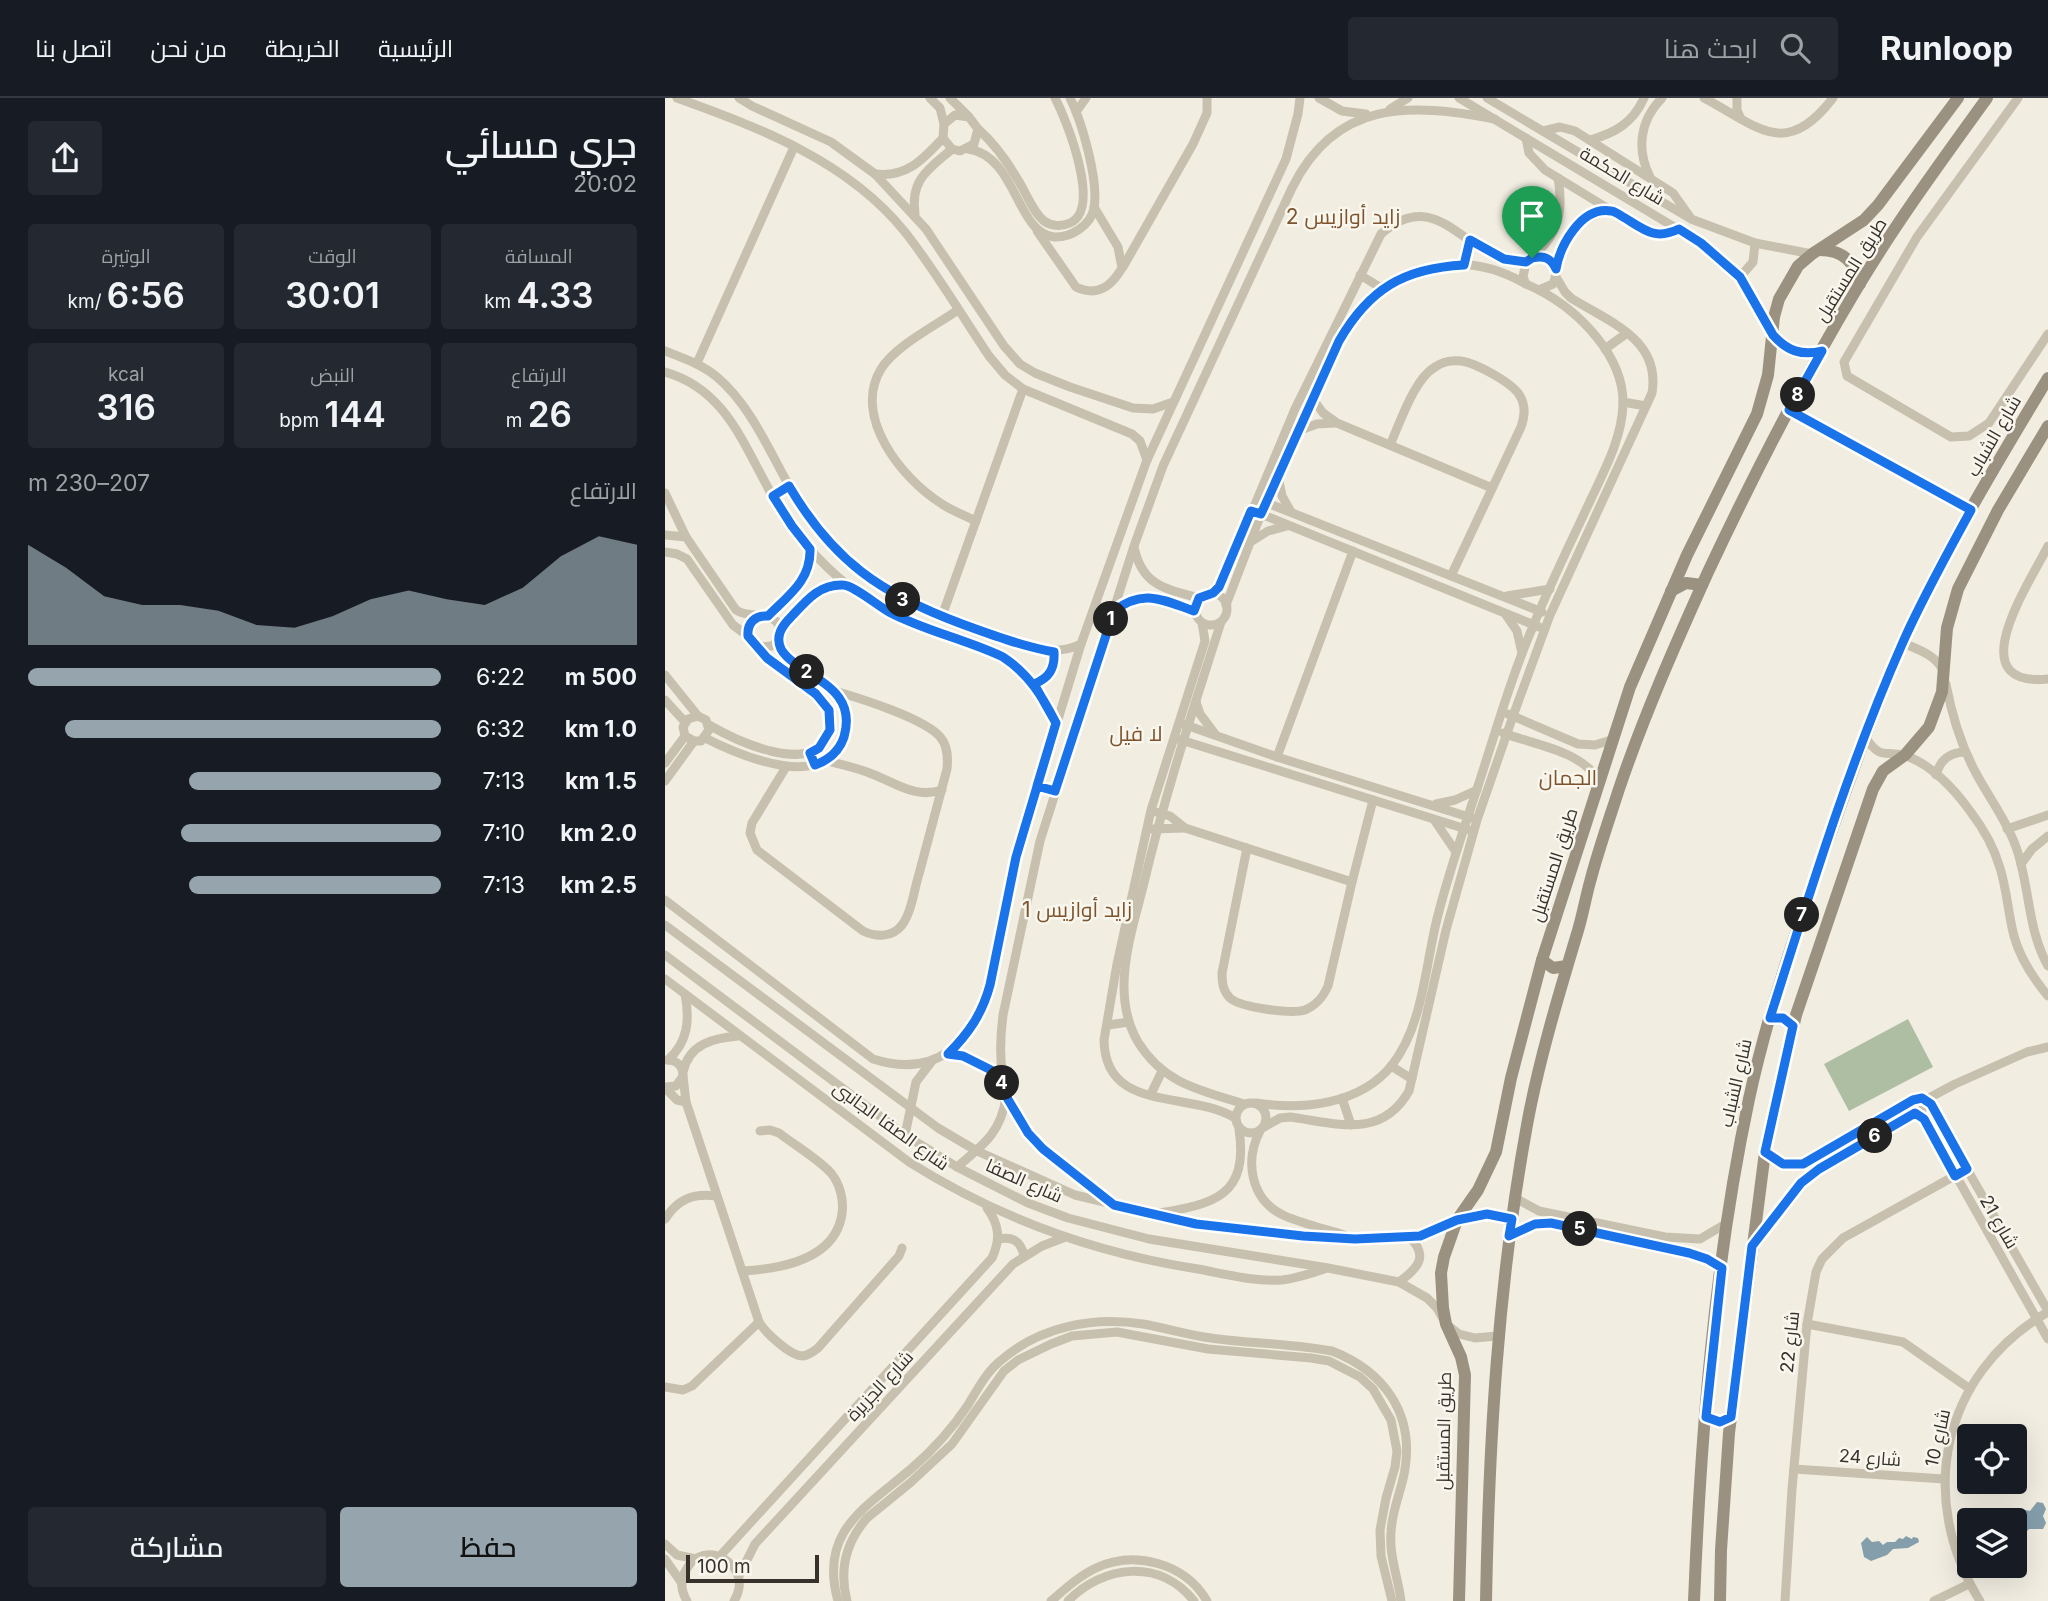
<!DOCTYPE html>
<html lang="ar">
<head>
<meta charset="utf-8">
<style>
	:root { --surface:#171b24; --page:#242831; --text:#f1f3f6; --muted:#9ea1a6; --line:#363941; --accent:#96a5ad }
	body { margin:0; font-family:Inter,Cairo,sans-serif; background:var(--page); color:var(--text); direction:rtl; height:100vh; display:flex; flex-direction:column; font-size:26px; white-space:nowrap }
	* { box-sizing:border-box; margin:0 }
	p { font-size:23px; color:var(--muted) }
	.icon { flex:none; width:38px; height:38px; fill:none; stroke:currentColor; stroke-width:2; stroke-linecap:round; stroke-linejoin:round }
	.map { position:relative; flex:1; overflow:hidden; direction:ltr }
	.side { display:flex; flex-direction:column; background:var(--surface); width:665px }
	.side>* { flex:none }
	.fabs { position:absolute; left:1292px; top:1326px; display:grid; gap:14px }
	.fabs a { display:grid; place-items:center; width:70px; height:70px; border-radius:7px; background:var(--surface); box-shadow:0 7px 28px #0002; font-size:35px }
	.scale { position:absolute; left:21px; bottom:18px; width:133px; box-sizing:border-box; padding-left:7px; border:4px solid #37322c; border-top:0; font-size:19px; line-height:24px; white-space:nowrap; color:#37322c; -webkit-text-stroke:5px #f9f6ed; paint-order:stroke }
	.pin { position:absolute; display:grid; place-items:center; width:60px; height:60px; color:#fff; margin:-72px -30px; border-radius:50% 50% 50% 0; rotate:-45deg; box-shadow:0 0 7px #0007 }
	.pin .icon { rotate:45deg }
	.km { position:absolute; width:35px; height:35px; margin:-18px; border-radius:50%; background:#222; color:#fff; font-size:19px; line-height:35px; text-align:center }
	.round { display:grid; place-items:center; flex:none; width:74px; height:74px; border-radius:7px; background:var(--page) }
	.summary { display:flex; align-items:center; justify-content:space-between; height:119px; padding:0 28px }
	h1 { font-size:38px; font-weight:600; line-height:52px }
	.metrics { display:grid; grid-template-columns:repeat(3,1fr); gap:10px; height:119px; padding:7px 28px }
	.metrics div { display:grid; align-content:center; border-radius:7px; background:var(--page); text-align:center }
	.metrics b { font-size:35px; font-weight:600 }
	.metrics small { font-size:19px; font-weight:400 }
	.metrics p { font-size:19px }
	.chart { height:196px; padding:14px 28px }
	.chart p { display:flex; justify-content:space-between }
	.chart svg { width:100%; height:126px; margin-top:7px; fill:var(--accent); opacity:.7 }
	.button { display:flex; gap:14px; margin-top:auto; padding:14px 28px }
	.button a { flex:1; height:80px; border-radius:7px; background:var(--accent); color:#111; font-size:28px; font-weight:600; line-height:80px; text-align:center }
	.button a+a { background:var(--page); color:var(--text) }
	ul { padding:0 28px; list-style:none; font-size:23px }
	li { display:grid; grid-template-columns:112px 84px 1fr; align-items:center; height:52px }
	li i { height:18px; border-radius:9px; background:var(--accent) }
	header { display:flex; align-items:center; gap:42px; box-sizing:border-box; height:98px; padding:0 35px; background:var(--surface); border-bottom:2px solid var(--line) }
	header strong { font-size:33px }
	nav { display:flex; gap:38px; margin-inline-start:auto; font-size:24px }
	.search { width:490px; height:63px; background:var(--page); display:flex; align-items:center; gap:18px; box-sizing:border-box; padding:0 24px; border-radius:7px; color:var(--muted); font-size:26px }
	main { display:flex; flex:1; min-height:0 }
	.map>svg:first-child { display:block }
	.green { fill:#aebea3 }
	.water { fill:#849fab }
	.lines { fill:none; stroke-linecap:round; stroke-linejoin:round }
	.street { stroke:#c8c0ae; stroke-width:9 }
	.secondary { stroke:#9b9180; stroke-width:12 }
	.route-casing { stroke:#fff; stroke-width:14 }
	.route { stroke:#1a73e8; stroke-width:9 }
	.labels { text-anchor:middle; stroke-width:5; stroke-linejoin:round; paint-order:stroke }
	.street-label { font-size:18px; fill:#37322c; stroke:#f9f6ed }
	.quarter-label { font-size:21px; fill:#7d542e; stroke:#f9f6ed }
</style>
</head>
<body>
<header>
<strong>Runloop</strong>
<div class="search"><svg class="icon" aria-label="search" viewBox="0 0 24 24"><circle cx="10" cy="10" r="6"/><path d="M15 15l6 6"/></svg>ابحث هنا</div>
<nav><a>الرئيسية</a><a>الخريطة</a><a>من نحن</a><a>اتصل بنا</a></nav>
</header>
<main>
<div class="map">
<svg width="1383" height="1503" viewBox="0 0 1383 1503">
	<rect width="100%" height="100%" fill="#f1ede1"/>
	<polygon class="green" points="1243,921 1268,969 1184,1013 1159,966"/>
	<g class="water">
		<polygon points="1372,1404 1378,1405 1381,1411 1378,1418 1381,1425 1378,1431 1364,1431 1360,1435 1355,1433 1357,1424 1352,1423 1349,1417 1351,1413 1356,1411 1365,1413"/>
		<polygon points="1241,1438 1247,1441 1248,1439 1253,1440 1254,1444 1243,1450 1228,1451 1222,1457 1206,1463 1199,1459 1196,1445 1202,1439 1207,1444 1214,1443 1218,1447 1222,1444 1230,1444 1234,1440 1238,1441"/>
	</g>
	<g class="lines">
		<g class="street">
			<path d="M12 0C95 30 183 63 240 134 270 172 297 218 324 258L340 277 358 291 467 336 475 343 482 362"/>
			<polyline points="74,0 87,8 166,44 210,76 261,131 339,248 355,266 370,275 405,289 468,310 488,311 508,304"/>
			<polyline points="265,0 275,10 279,26"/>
			<polyline points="285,0 303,18"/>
			<polyline points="654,0 677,13 701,16"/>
			<polyline points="794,0 1036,145 1075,179 1106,234"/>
			<polyline points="822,0 1026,121 1090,145 1147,156"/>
			<path d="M1039 0C1094 29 1120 62 1168 0"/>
			<polyline points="1072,0 1072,12 1076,21"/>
			<polyline points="1353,0 1252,139 1179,264 1182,278 1286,339 1304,338 1324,325 1383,236"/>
			<polyline points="725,11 743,0"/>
			<polyline points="411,14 421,0"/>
			<path d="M313 31C329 45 342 63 353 82 361 94 367 113 379 123 386 128 396 129 405 125 437 111 402 23 390 0"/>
			<polyline points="878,33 895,29 910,33 1008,95 1025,119"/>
			<polyline points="861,40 864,55 880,72 983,135 1001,137 1015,131"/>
			<path d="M925 42C950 35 968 25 979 0"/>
			<path d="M303 51C352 58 351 135 389 139 406 140 426 127 429 110 434 83 417 24 405 0"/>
			<path d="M210 76C242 80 258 61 278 40"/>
			<path d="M985 79C971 51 975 22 997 0"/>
			<path d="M250 116C245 81 264 71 287 51L295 53 309 46 313 31 304 19 290 17 279 26 278 40 287 51"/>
			<path d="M372 133 411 189C432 199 446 189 457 170L453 149 429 109"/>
			<path d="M867 159C893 138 899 113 893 80"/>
			<polyline points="799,167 805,142"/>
			<polyline points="458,169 528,46 542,15 542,0"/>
			<path d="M891 170C896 140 917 117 947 112"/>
			<polyline points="695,177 718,191"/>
			<polyline points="1075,179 1088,164 1090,145"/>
			<path d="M293 212C270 228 230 248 216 271 187 319 237 381 277 406 287 413 299 417 311 423"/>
			<polyline points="940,251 962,235"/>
			<path d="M0 253C18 260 36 266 52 279 98 318 115 387 154 433 201 489 257 512 324 536 354 546 386 561 416 546"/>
			<polyline points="32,265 129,49"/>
			<path d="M0 274C61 291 79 348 107 397 122 423 140 448 162 469 187 493 217 513 250 526 282 539 320 545 348 566 369 581 380 603 391 625"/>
			<polyline points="648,301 658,315 672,325 827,390"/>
			<polyline points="958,304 981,308"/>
			<polyline points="1124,312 1306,412"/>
			<polyline points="633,333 652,326 670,325"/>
			<path d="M725 347C735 325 749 281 770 269 777 264 787 262 796 263 811 265 848 285 855 298 861 308 860 318 856 329L786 478"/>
			<polyline points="613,379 617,398 626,414"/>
			<polyline points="0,395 21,439"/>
			<polyline points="597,403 877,514"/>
			<polyline points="591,414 874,529"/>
			<path d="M0 437 21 439 71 512C85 521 101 513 112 524 117 534 115 542 107 548L94 549C80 542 79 528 92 519"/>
			<polyline points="587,443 603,433 622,428"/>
			<path d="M1383 448C1365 484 1293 590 1383 581"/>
			<path d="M469 449C477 488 501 491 534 500"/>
			<polyline points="0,454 12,456 22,461 68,527 83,538"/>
			<circle cx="546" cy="511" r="16"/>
			<path d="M548 495 558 483 630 311 716 136C770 89 794 150 843 162 847 163 854 165 859 164 869 162 873 154 884 161 893 168 892 177 888 186L874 192 861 186 858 179 861 164"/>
			<polyline points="842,498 885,491"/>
			<path d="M561 507 596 416 675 243C715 173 787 144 861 186"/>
			<path d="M450 512C478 490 499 502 529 513"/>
			<polyline points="841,517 852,533 857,555"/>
			<path d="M103 518C124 497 146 482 145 451"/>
			<polyline points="277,518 358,291"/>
			<path d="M556 524C528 612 499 699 478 789 470 820 459 855 459 888 459 907 463 927 473 944 499 986 535 992 579 1006"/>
			<path d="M537 525 540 543 486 712 452 866 439 942C440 1016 525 992 570 1020"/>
			<path d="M115 530C137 507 149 487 183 487"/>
			<path d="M1238 545C1254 552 1269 556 1278 572"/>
			<polyline points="0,577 33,618"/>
			<path d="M369 585C384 580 390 571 389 554"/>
			<path d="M1281 586C1287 618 1296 648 1312 677 1325 701 1342 723 1351 749 1365 788 1362 831 1383 868"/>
			<polyline points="0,602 20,624"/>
			<polyline points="531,604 535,616 550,636"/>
			<polyline points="843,616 913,646 930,647 946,642"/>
			<polyline points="518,626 612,659 807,720"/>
			<path d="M44 627C70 642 148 680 164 635 168 625 166 614 160 605 143 581 109 574 94 549"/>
			<path d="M838 635C870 647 914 652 934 682"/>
			<path d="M1200 639C1217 664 1220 651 1241 658 1266 666 1290 692 1305 713 1318 730 1329 749 1335 770 1342 792 1343 815 1349 838 1355 860 1368 880 1383 898"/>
			<path d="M40 640C76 658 165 697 180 635 183 622 180 605 171 594 163 584 135 569 123 560L118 555 114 541"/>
			<polyline points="513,641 804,732"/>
			<polyline points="612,659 688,453"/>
			<path d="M163 663C177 667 193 670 207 676 231 685 250 701 277 692"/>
			<polyline points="0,665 20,638 18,629 23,621 33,618 41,622 44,632 36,643 29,643 20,638"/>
			<path d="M121 669 87 725 85 735 92 752 198 833C211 839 227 840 237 827 247 813 249 792 254 776 263 741 273 706 282 671 283 660 283 649 276 640 262 621 194 600 170 593"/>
			<path d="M1271 677C1275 662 1285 654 1300 654"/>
			<polyline points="0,683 29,643"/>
			<polyline points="771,706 790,702 812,692"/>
			<polyline points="491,714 505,718 520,730 687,784"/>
			<polyline points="770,723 791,754"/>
			<polyline points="487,731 520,730"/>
			<polyline points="1342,731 1383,717"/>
			<path d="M582 750 557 875C557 885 558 893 565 900 576 910 627 916 640 912 652 907 658 899 663 888L687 784 708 702"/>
			<polyline points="1356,766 1367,751 1383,738"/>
			<path d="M0 802 208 961C271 981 308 945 325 887L351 759 416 546 482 362 621 61 633 16 635 0"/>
			<polyline points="0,827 273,1030 312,1053 410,1097 531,1126 638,1138 690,1141 755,1137 792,1122 822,1117 847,1120"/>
			<polyline points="0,857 240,1037 292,1069 363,1105 403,1120 484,1141 663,1170 734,1184 762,1200 772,1210 781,1226 794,1236 810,1240 832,1238"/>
			<path d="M0 881 244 1064C333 1120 429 1155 533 1171 560 1176 590 1184 617 1182 632 1180 645 1176 659 1171"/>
			<polyline points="443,927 464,924"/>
			<polyline points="283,956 313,964 337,983"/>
			<path d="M3 962C23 944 25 922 20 896"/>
			<polyline points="726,968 747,981"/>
			<path d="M18 974C24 946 48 940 73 938"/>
			<path d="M18 978 21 1004 94 1224C100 1234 125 1258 138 1258 144 1257 148 1254 153 1250L234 1158 237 1150"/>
			<path d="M0 989 11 988 18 978C18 968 12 962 2 962"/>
			<polyline points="0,990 12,1002 21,1004"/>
			<polyline points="486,996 497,973"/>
			<polyline points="677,1000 686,1027"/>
			<circle cx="586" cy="1020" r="15"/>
			<path d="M591 1005C638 1012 695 1007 727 967 759 926 760 866 773 817 784 774 798 733 812 691 830 636 846 579 869 526 886 484 907 442 926 401 940 371 957 340 958 306 959 258 914 213 874 192"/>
			<polyline points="1255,1016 1262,1001 1290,986 1362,954 1383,949"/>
			<path d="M599 1029 615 1020 625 1019C671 1025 716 1042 744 993L781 832 812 722 848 618 885 517 987 295C996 241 944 224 906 200L900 194 891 179"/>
			<path d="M595 1033C579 1064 586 1103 620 1118 639 1126 660 1131 679 1137"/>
			<polyline points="240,1037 251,984 267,963"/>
			<polyline points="1100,1054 1118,1066 1138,1066 1248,1002 1262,1001 1383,1213"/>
			<path d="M292 1069C318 1047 336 1035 341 999"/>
			<polyline points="850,1100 874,1113 1000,1139 1035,1141 1062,1125"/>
			<path d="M449 1107C373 1048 324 1025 338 917L375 743 469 448 498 368 627 90C671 1 745 5 830 21"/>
			<path d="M494 1115C549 1106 584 1098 574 1031"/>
			<path d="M0 1121C13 1101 28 1095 51 1098"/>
			<polyline points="844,1137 870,1126 886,1125 1024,1155 1042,1161 1057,1170"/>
			<path d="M333 1141C348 1138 356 1143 359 1158"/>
			<polyline points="1089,1145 1136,1085 1154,1071 1248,1016 1253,1015 1258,1019 1383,1241"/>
			<path d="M77 1173C115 1171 170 1162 177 1116 179 1102 175 1086 166 1075 152 1060 131 1048 114 1035L105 1032 95 1033"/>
			<path d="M734 1184C752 1171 765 1158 744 1139"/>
			<polyline points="1142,1226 1238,1244 1305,1291"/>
			<polyline points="0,1289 18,1292 27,1288 94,1224"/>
			<polyline points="1129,1371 1279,1381"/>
			<polyline points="0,1446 12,1457 31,1461"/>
			<path d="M55 1458 327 1160C336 1141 334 1126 322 1110"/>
			<polyline points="0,1461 16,1484"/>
			<polyline points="74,1478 90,1446 348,1166 377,1148 398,1140"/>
			<path d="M22 1503C16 1493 15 1482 21 1472 38 1438 91 1467 69 1503"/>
			<path d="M173 1503C153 1432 202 1409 247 1370 268 1352 287 1331 303 1307 312 1292 321 1275 334 1264 373 1229 427 1218 478 1226 501 1230 523 1237 546 1240 586 1246 627 1245 667 1253 718 1273 749 1314 740 1371 737 1392 727 1411 726 1434 724 1458 733 1479 736 1503"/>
			<path d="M182 1503C174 1472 181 1444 202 1420L245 1385 287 1346 339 1273 353 1262 386 1246 407 1238 452 1234 543 1251 646 1260 664 1263 695 1279 708 1291 726 1322 732 1353 730 1369 721 1400 715 1432 716 1458 727 1503"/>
			<path d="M386 1503C400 1491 414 1478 431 1470 470 1452 520 1465 542 1503"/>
			<path d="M403 1503C438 1467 495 1460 529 1503"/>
			<polyline points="1120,1503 1127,1391 1142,1226 1151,1174 1157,1161 1178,1140 1302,1071"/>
			<polyline points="1269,1503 1304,1486"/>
			<path d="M1315 1503C1251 1400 1276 1276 1383 1214"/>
		</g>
		<g class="secondary">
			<path d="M1155 152C1178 152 1190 164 1195 186"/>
			<path d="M1108 237C1122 253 1137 258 1157 253"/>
			<polyline points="1006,493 1021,485 1037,487"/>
			<polyline points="877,862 888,870 902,868"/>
			<polyline points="794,1503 800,1277 796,1259 781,1226 778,1210 776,1175 779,1159 792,1122 813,1092 831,1054 846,980 877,862 965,589 1022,457 1092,316 1103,277 1109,219 1114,201 1133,168 1147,156 1199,122 1213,107 1293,0"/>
			<path d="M821 1503C824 1343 833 1185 862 1027 873 966 893 899 911 839 917 821 920 802 925 784 933 753 944 722 954 691 979 617 1011 545 1043 474 1089 376 1138 280 1194 187 1233 122 1278 61 1322 0"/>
			<path d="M1029 1503C1036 1335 1049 1166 1084 1001 1104 908 1136 818 1168 729 1193 658 1218 586 1250 518 1289 436 1336 358 1383 280"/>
			<polyline points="1055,1503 1056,1452 1064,1335 1100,1054 1131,917 1208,691 1218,673 1240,657 1264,629 1277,594 1282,530 1293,491 1333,412 1383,328"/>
		</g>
	</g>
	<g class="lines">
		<defs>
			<path id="route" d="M867 160 861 164 839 161 805 142 799 167C739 170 704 191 674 243L596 416 586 413 554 489 548 495 534 500 529 513C498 502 478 490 449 513L390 693 372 688 391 625C377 598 364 576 338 559 300 541 260 533 224 514 213 508 188 487 178 487 154 486 141 503 126 519 117 528 110 538 116 551 120 559 128 564 135 569 162 587 190 600 179 639 174 654 164 662 150 667L145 655 154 650 165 632 164 612 151 596 102 560 83 538C82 525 90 517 103 518 124 497 146 482 145 451L127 428 108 398 124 388C168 463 216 496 297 526 327 537 357 548 389 554 390 571 384 580 369 586L391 625 351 759 325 887C317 916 304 935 283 956L298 958 326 972 337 983 341 998 363 1035 378 1051 449 1107 531 1126 638 1138 690 1141 755 1138 792 1122 822 1116 847 1121 844 1138 870 1126 886 1125 1024 1155 1042 1161 1057 1170 1041 1319 1055 1324 1066 1319 1087 1148 1136 1085 1154 1071 1250 1015 1259 1021 1290 1078 1302 1071 1266 1006 1257 1000 1248 1002 1138 1066H1118L1100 1054 1128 928 1118 920H1105C1145 794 1184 666 1238 544 1258 499 1282 456 1306 412L1124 312 1157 253C1137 258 1122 253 1108 237L1075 179 1036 145 1014 131C990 142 981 133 960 120 956 118 950 113 946 113 916 108 895 148 891 171 886 160 879 157 867 160"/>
		</defs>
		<use href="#route" class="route-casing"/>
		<use href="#route" class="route"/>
	</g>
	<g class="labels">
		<g class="street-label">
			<text transform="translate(957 78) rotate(31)" y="6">شارع الحكمة</text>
			<text transform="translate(1186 172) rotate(-58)" y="6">طريق المستقبل</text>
			<text transform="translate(1329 338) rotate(-60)" y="6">شارع الشباب</text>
			<text transform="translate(889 767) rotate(-72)" y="6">طريق المستقبل</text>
			<text transform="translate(1071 985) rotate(-77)" y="6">شارع الشباب</text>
			<text transform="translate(226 1028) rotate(36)" y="6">شارع الصفا الجانبى</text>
			<text transform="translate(359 1083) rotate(24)" y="6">شارع الصفا</text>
			<text transform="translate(1334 1124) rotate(60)" y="6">شارع 21</text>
			<text transform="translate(1125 1244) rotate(-84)" y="6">شارع 22</text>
			<text transform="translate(215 1288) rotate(-47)" y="6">شارع الجزيرة</text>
			<text transform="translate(779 1333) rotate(-89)" y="6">طريق المستقبل</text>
			<text transform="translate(1273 1340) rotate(-77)" y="6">شارع 10</text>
			<text transform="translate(1205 1360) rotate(4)" y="6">شارع 24</text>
		</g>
		<g class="quarter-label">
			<text x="678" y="126">زايد أوازيس 2</text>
			<text x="471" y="643">لا فيل</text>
			<text x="903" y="687">الجمان</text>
			<text x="412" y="819">زايد أوازيس 1</text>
		</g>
	</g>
</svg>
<div class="fabs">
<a><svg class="icon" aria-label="locate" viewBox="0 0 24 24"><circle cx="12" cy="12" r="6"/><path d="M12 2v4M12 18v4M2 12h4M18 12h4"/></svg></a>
<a><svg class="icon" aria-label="layers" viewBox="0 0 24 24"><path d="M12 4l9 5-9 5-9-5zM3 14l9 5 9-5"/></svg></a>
</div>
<div class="scale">100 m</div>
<div class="pin" style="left:867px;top:160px;background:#1e9e55"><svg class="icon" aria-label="arrive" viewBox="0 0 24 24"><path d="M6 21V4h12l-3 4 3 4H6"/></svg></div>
<b class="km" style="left:446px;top:521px">1</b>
<b class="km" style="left:142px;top:574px">2</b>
<b class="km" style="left:238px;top:502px">3</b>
<b class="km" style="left:337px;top:985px">4</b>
<b class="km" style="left:915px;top:1131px">5</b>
<b class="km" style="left:1210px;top:1038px">6</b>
<b class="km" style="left:1137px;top:817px">7</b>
<b class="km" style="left:1133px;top:297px">8</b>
</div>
<section class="side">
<div class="summary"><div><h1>جري مسائي</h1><p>20:02</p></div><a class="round"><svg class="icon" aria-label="share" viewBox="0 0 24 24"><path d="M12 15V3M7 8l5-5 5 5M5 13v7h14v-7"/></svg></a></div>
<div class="metrics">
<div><p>المسافة</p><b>4.33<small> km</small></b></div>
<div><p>الوقت</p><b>30:01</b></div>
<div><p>الوتيرة</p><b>6:56<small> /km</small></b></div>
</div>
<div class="metrics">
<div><p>الارتفاع</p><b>26<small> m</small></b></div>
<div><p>النبض</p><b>144<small> bpm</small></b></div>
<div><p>kcal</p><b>316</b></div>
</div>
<div class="chart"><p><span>الارتفاع</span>207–230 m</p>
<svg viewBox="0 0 160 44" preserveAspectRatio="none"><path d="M0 44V9L10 17L20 27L30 30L40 30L50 32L60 37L70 38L80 34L90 28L100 25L110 28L120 30L130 24L140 13L150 6L160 9V44z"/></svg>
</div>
<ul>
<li><b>500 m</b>6:22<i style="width:100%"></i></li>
<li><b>1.0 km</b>6:32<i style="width:91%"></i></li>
<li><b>1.5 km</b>7:13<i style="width:61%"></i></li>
<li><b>2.0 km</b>7:10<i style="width:63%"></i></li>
<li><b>2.5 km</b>7:13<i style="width:61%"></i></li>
</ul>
<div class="button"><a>حفظ</a><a>مشاركة</a></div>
</section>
</main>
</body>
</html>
